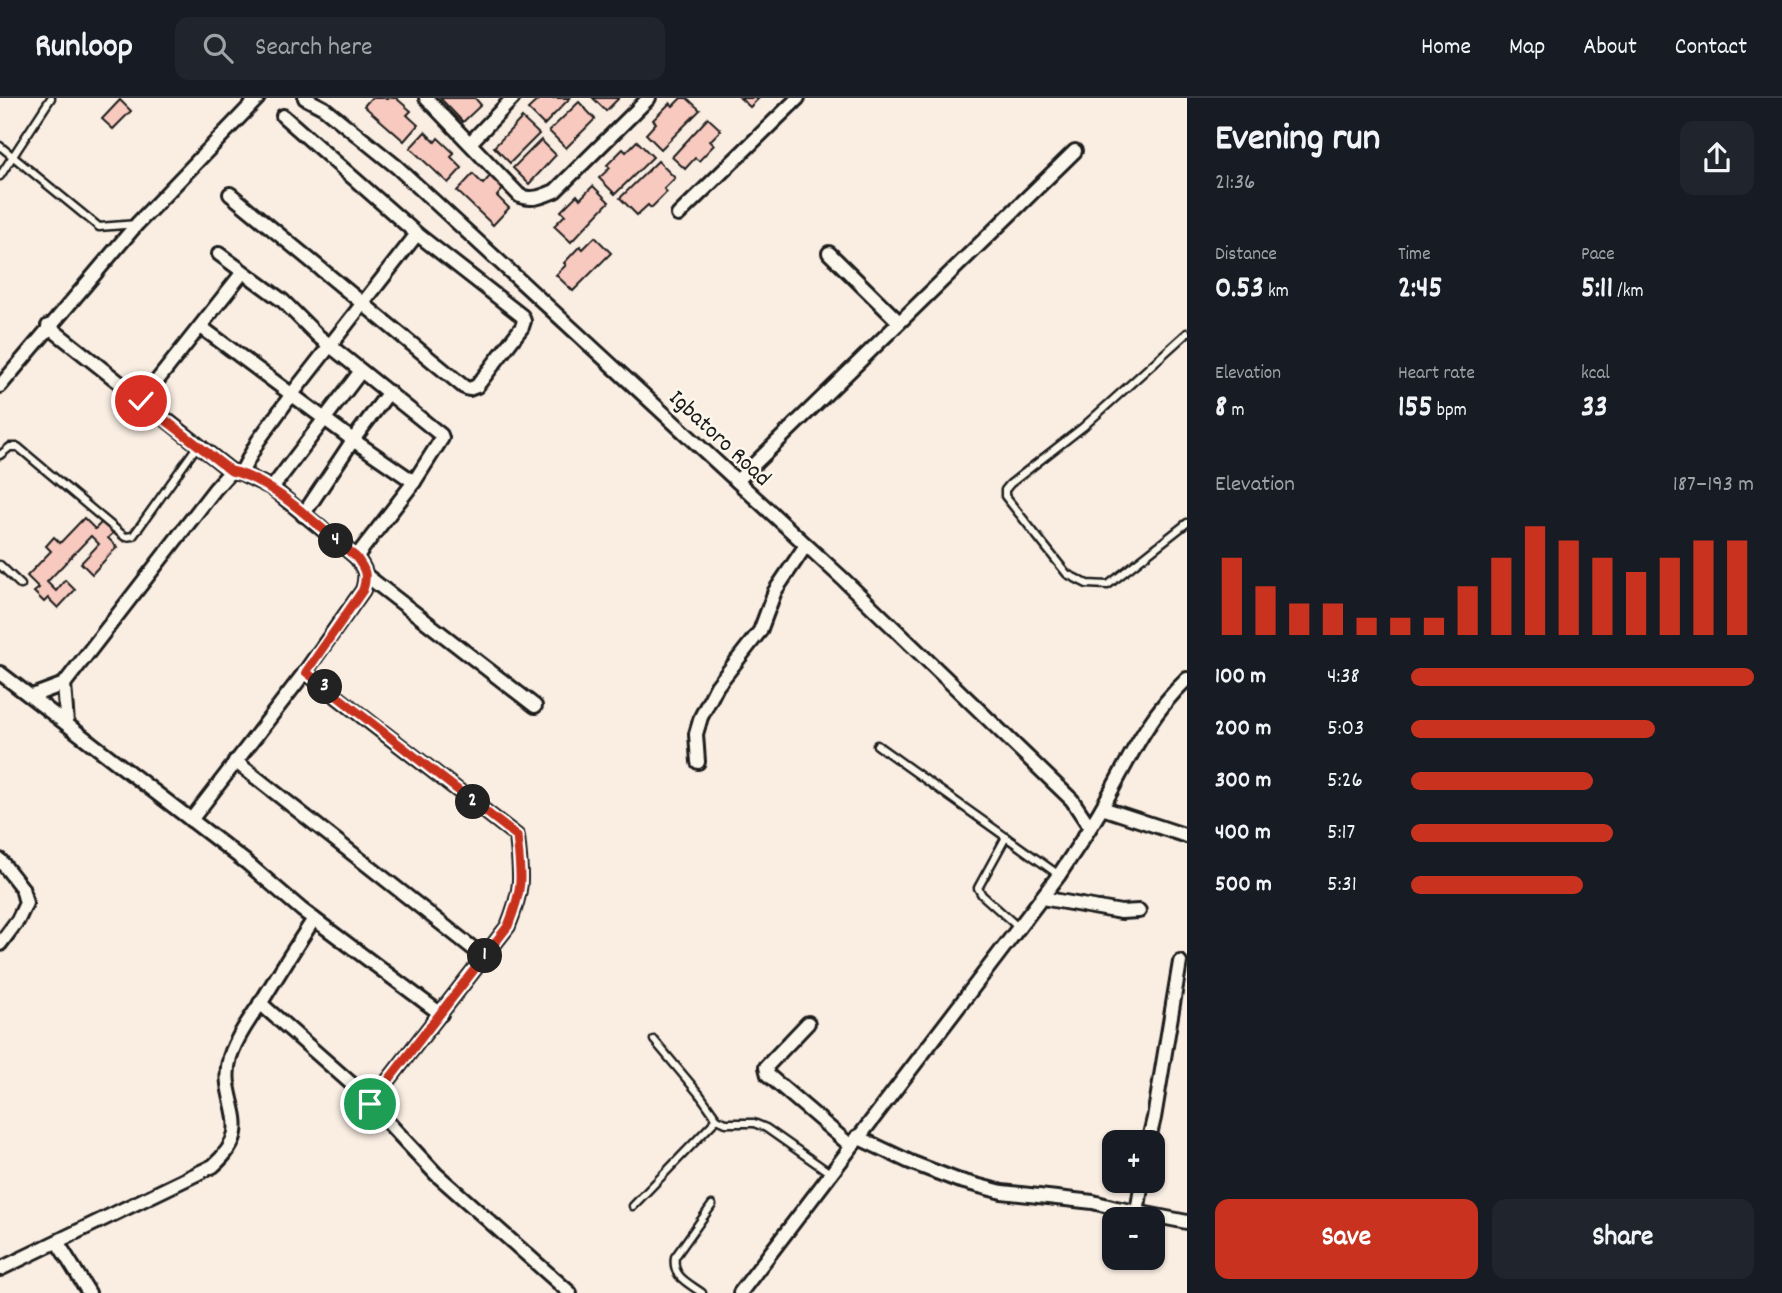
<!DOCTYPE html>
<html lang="en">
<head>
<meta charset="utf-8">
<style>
	:root { --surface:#171b24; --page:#20242c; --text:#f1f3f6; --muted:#9ea1a6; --line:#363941; --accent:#c8321e }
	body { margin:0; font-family:Dekko,sans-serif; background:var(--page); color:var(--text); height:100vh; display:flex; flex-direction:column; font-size:26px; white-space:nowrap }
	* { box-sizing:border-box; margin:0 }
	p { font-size:23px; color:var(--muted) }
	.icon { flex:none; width:38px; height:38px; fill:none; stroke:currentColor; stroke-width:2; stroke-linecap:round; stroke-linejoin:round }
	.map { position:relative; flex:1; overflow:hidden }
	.details { display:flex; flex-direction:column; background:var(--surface); width:595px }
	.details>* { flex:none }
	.tools { position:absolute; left:1102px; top:1032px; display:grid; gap:14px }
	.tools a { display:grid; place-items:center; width:63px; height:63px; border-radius:14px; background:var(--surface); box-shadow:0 2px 5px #0004; font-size:35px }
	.pin { position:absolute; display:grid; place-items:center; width:60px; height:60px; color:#fff; margin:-30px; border:4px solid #fff; border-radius:50%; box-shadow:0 2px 7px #0007 }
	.km { position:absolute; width:35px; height:35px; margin:-18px; border-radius:50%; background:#222; color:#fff; font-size:19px; line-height:35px; text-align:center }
	.round { display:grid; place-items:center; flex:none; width:74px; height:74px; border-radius:14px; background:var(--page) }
	.headline { display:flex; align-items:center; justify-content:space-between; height:119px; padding:0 28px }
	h1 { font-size:38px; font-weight:700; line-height:52px }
	.figures { display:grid; grid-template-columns:repeat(3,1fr); gap:10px; height:119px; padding:7px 28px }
	.figures div { display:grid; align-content:center }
	.figures b { font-size:30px; font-weight:700 }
	.figures small { font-size:19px; font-weight:400 }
	.figures p { font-size:19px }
	.chart { height:196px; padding:14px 28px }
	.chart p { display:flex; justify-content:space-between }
	.chart svg { width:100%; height:126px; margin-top:7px; stroke:var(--accent); stroke-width:6 }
	.cta { display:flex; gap:14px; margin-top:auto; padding:14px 28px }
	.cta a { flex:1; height:80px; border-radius:14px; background:var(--accent); color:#fff; font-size:28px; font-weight:700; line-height:80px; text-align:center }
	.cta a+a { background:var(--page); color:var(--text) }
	ul { padding:0 28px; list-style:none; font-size:23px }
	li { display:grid; grid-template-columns:112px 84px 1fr; align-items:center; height:52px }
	li i { height:18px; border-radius:9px; background:var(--accent) }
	header { display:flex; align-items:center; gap:42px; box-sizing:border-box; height:98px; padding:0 35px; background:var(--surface); border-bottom:2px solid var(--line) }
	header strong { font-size:33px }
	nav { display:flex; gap:38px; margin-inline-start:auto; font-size:24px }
	.search { width:490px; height:63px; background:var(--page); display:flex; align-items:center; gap:18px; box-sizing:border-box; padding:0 24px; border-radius:14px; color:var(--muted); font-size:26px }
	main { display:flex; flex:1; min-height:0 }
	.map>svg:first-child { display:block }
	.building { fill:#f8c9be; stroke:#1c1c1c; stroke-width:2 }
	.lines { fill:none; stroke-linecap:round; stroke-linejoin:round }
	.lane-casing { stroke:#1c1c1c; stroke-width:11 }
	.street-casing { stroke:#1c1c1c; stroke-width:18 }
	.lane { stroke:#fbf7ec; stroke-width:6 }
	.street { stroke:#fbf7ec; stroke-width:12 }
	.route-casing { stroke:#fff; stroke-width:14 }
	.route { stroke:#c8321e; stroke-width:9 }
	.labels { text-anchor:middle; stroke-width:5; stroke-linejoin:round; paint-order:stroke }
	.street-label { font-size:24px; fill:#1c1c1c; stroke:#fbf7ec }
</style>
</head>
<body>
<header>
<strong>Runloop</strong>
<div class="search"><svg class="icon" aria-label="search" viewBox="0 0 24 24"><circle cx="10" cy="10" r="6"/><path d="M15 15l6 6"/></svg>Search here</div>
<nav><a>Home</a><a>Map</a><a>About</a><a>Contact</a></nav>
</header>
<main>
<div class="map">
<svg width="1187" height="1195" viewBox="0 0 1187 1195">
	<rect width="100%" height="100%" fill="#faeee3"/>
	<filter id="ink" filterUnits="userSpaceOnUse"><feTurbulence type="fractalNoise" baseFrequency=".0143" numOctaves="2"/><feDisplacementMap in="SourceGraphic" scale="14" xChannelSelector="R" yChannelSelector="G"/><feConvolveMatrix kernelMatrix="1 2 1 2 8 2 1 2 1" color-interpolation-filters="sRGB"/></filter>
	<g filter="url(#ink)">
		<g class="building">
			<polygon points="371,0 396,0 411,13 407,17 418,27 404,43 364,8"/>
			<polygon points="440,0 475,0 481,7 463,24"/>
			<polygon points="540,0 570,0 544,27 528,11"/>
			<polygon points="593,0 619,0 606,13"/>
			<polygon points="681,0 687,0 700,12 661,51 646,36 656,25 653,22 670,5 673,8"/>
			<polygon points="740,0 759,0 750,9"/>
			<polygon points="120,2 131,13 113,31 102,21"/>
			<polygon points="579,4 595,21 566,50 549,33"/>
			<polygon points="522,20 539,36 510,65 494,49"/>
			<polygon points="708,20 721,32 710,43 714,47 699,63 695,60 685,71 672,59"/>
			<polygon points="425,34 435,44 438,40 454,55 451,59 462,70 448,85 410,50"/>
			<polygon points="541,42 556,57 529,86 513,70"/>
			<polygon points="637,43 653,59 615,96 599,80 610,70 607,67 623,51 626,54"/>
			<polygon points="658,63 675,80 664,91 667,94 651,110 648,107 637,117 620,100"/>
			<polygon points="473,76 483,86 491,77 504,90 497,98 509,110 493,127 457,93"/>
			<polygon points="593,88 609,104 571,144 554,128 565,117 561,113 577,97 580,101"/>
			<polygon points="595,139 611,155 573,193 556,177 566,167 564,165 580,148 583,151"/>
			<polygon points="84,420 95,431 102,424 113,435 108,440 117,449 92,476 81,465 99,446 91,438 47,484 56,493 65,482 75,492 58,510 48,500 44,504 34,494 39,490 27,478 51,453 46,448 54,439 60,445"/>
		</g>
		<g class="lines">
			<defs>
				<g id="lane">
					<polyline points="0,48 99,129 137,126"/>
					<polyline points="0,78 51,0"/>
					<polyline points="1187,235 1083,329 1010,386 1005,392 1005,398 1067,476 1087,486 1108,487 1187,425"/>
					<polyline points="0,357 10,349 18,349 125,439 133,438 198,347"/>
					<polyline points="0,467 21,487"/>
					<polyline points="877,647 1059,777"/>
					<polyline points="1006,739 978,790 982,797 1019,830"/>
					<polyline points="654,942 700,997 717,1021 726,1025 754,1025 766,1030 830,1075"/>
					<polyline points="633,1108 717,1021"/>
					<path d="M702 1195C687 1184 672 1179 675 1159L712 1107"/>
				</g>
				<g id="street">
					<polyline points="305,0 324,10 397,69 843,481 1072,702 1090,729"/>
					<path d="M426 0 520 98C533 103 543 98 555 93L649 0"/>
					<polyline points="470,45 513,0"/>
					<polyline points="230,96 464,289 469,291 477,288 522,229 524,223 522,218 417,136 283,18"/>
					<polyline points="678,117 798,0"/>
					<polyline points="829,155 899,224"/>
					<polyline points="219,156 283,203 318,238 441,337 442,340 414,384 356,459"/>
					<polyline points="48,228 231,373"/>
					<polyline points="201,229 353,342 414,384"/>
					<polyline points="0,288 137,126 258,0"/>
					<polyline points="141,303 243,174"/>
					<polyline points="737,383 1075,53"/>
					<polyline points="272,390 361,273"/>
					<polyline points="303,417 353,342 389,294"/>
					<polyline points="367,478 535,608"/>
					<path d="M305 574 517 738C521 779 524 788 508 828L370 1006"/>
					<polyline points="0,575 246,764 302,812 441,916"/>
					<polyline points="64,586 67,626"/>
					<polyline points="32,598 64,586 215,391 231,373 241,375 258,343 292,296 417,136"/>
					<polyline points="235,663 484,859"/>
					<polyline points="698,664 696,636 701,619 717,588 760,533 775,493 806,447"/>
					<polyline points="1102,710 1187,738"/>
					<path d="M191 722 305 574 363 492C368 476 365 471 356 459L272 390 241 375"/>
					<polyline points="0,762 22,790 26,805 18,822 0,846"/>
					<polyline points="1042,800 1121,814 1139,813"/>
					<polyline points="260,905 354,988 436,1076 570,1195"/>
					<polyline points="808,925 766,969 768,977 851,1048"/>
					<polyline points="857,1039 910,1064 957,1082 1002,1094 1093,1104 1116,1110 1187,1124"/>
					<polyline points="1148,1045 1154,1020 1180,864"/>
					<polyline points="1137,1115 1142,1083"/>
					<polyline points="58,1145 89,1195"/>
					<path d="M0 1171 213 1068C260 1027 217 1004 230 959 236 940 251 919 262 903 279 875 296 848 314 821"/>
					<path d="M740 1195 1059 777C1074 754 1090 731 1103 708 1129 661 1148 618 1187 581"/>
				</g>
			</defs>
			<use href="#lane" class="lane-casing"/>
			<use href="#street" class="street-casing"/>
			<use href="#lane" class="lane"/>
			<use href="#street" class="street"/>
		</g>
	</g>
	<g class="lines" filter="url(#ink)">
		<defs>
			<path id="route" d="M141 303 231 373C272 381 322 432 356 459 365 471 368 476 363 492L306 574 517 738C521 779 524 788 508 828L370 1006"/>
		</defs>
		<use href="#route" class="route-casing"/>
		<use href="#route" class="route"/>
	</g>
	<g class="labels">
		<g class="street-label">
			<text transform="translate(721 339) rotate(43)" y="8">Igbatoro Road</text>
		</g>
	</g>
</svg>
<div class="tools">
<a>+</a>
<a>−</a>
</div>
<div class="pin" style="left:370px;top:1006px;background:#1e9e55"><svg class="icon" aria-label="arrive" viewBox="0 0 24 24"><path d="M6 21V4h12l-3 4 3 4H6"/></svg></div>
<div class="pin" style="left:141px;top:303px;background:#d93025"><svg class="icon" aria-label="check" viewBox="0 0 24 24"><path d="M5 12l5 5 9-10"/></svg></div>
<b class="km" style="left:485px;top:858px">1</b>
<b class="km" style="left:473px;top:704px">2</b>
<b class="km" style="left:325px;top:589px">3</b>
<b class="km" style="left:336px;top:443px">4</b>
</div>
<section class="details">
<div class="headline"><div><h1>Evening run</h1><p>21:36</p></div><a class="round"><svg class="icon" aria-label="share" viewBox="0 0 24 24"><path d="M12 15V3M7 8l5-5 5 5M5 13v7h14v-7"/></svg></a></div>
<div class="figures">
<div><p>Distance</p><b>0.53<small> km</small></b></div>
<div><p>Time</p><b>2:45</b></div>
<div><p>Pace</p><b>5:11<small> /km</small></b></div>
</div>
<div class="figures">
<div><p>Elevation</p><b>8<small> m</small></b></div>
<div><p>Heart rate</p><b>155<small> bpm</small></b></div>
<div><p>kcal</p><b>33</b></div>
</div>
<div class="chart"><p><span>Elevation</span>187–193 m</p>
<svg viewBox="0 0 160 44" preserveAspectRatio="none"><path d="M5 44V17M15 44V27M25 44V33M35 44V33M45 44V38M55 44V38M65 44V38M75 44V27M85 44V17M95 44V6M105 44V11M115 44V17M125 44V22M135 44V17M145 44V11M155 44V11"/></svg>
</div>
<ul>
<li><b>100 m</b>4:38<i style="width:100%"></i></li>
<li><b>200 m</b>5:03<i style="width:71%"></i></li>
<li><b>300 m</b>5:26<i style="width:53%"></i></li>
<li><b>400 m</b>5:17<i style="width:59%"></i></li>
<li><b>500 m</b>5:31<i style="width:50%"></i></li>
</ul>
<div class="cta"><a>Save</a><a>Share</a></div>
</section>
</main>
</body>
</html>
